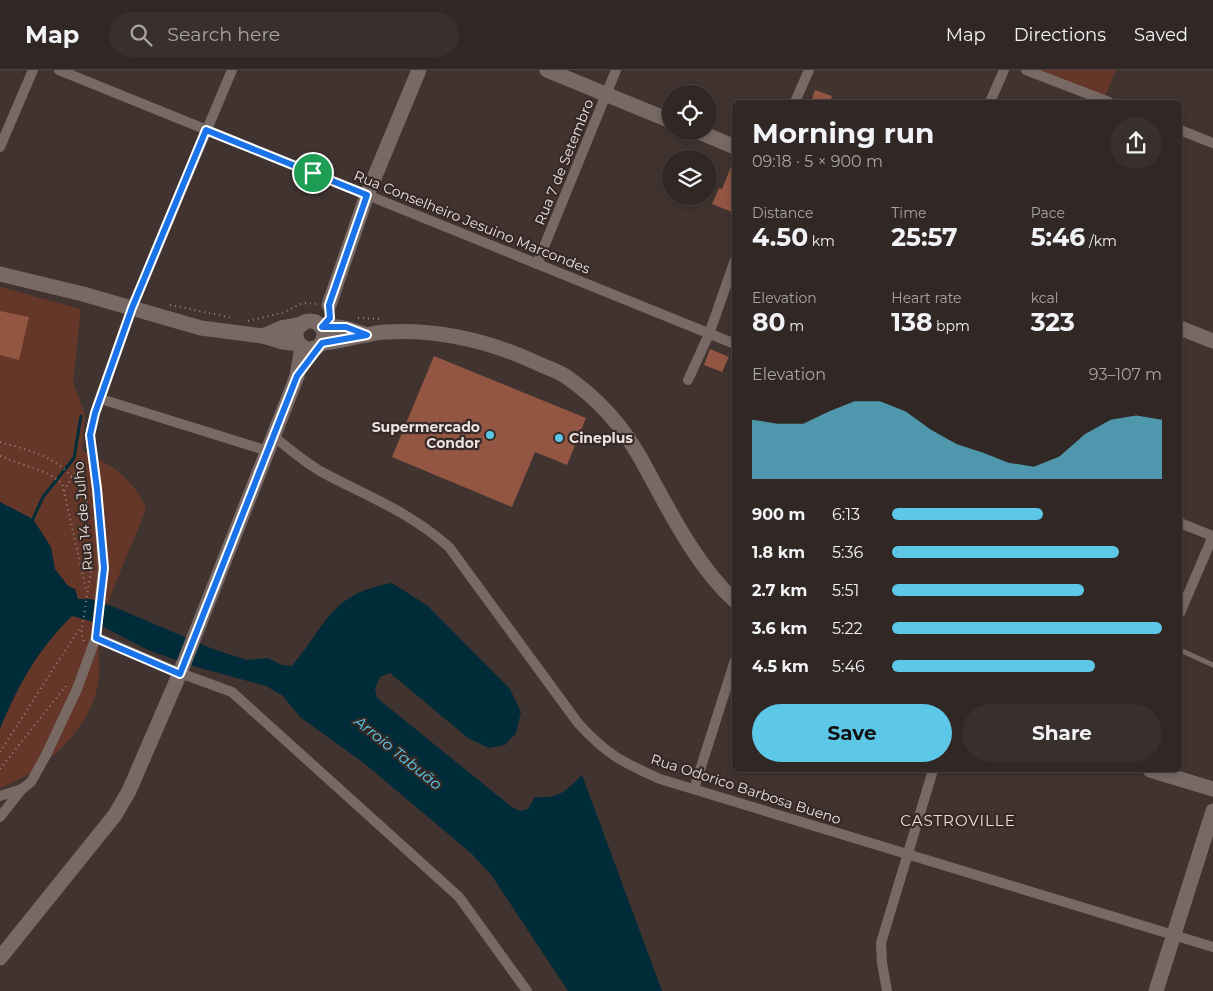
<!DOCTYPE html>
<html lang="en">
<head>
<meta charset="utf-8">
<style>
	:root { --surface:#312724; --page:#392f2c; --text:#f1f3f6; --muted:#a8a5a6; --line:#4c4441; --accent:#5dc7e8 }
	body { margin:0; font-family:Montserrat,sans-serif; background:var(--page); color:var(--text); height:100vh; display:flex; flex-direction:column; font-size:19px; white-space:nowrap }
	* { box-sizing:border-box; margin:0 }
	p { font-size:16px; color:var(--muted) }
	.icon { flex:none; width:28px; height:28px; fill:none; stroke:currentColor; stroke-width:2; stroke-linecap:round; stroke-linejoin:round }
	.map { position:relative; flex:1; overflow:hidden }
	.sheet { position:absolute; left:732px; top:30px; width:450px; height:672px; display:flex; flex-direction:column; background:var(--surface); border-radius:8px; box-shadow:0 2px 8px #0003,0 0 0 1px var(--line) }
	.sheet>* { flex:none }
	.controls { position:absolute; left:662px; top:15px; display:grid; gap:10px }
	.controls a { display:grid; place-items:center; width:55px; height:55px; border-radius:50%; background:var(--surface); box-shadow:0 2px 8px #0003,0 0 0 1px var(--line); font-size:25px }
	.pin { position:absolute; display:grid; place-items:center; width:42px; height:42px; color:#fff; margin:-21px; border:2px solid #fff; border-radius:50%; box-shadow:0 1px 5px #0007 }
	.round { display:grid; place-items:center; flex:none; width:52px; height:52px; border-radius:26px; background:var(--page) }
	.head { display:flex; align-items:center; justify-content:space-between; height:85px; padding:0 20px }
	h1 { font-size:28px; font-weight:700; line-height:38px }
	.stats { display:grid; grid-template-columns:repeat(3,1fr); gap:8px; height:85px; padding:5px 20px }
	.stats div { display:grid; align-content:center }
	.stats b { font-size:25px; font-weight:700 }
	.stats small { font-size:14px; font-weight:400 }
	.stats p { font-size:14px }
	.chart { height:140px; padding:10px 20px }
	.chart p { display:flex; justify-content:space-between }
	.chart svg { width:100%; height:90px; margin-top:5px; fill:var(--accent); opacity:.7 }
	.cta { display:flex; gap:10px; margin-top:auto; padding:10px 20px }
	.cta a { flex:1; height:58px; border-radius:30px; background:var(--accent); color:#111; font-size:20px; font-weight:700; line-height:58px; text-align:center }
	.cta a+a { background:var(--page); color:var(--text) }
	ul { padding:0 20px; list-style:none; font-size:16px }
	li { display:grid; grid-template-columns:80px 60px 1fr; align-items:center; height:38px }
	li i { height:12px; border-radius:6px; background:var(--accent) }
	header { display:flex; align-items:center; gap:30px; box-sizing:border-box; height:70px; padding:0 25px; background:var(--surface); border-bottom:1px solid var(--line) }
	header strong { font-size:24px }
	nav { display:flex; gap:28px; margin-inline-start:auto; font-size:18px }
	.search { width:350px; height:45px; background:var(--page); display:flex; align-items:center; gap:12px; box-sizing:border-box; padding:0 18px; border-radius:28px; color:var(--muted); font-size:19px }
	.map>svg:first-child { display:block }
	.green { fill:#653729 }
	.water { fill:#002c39 }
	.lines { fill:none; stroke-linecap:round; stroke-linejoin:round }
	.stream { stroke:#002c39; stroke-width:3 }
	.building { fill:#935643 }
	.path { stroke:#938885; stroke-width:2; stroke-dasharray:1 4; stroke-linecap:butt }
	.lane { stroke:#786965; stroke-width:5 }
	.street { stroke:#786965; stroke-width:10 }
	.secondary { stroke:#786965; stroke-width:15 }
	.route-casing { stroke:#fff; stroke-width:10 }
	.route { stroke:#1a73e8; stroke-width:6 }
	.poi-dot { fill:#5dc7e8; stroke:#372a26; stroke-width:2 }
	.labels { text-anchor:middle; stroke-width:4.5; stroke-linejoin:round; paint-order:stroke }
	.street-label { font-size:14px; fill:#ebe2e0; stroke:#372a26 }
	.poi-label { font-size:14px; font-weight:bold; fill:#ebe2e0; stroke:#372a26; text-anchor:end }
	.water-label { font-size:15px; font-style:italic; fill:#59d0f4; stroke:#372a26 }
	.neighbourhood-label { font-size:15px; letter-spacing:1px; fill:#eeddd8; stroke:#372a26 }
</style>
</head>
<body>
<header>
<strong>Map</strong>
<div class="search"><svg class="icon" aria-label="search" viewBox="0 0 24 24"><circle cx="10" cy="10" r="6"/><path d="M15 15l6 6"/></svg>Search here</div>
<nav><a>Map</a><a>Directions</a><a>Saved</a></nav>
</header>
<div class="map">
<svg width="1213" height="921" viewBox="0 0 1213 921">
	<rect width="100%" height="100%" fill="#413430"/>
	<g class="green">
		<polygon points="1033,0 1116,0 1104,29"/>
		<path d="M0 217 81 239 73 312 85 345 82 380C91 388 102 390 112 397 127 407 140 423 146 439 131 478 112 517 100 557 96 573 102 596 98 614 90 660 43 702 0 718Z"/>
	</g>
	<path class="water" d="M0 432 33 449 51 477 55 499 68 516 75 519 78 529H91L119 539 213 579 247 590 268 588 282 595 292 596C328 553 330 524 392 513L428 536 510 619 521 642 516 663 505 675 489 678 468 668 390 603 380 607 375 618 377 628 513 738 520 741 528 739 535 727C559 729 566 721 582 705L662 921H568L492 806 472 784 365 694 300 647 282 625 266 616 193 596 148 580 94 552 72 546C38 579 18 615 0 659Z"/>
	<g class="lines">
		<polyline class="stream" points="33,449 43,427 74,388 81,346"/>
	</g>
	<g class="building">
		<polygon points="815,20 832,26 830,32 811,32"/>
		<polygon points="735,87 735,134 732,142 712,134 719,118 722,119"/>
		<polygon points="0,241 29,247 19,290 0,285"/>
		<polygon points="710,279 729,287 722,302 704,295"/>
		<polygon points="434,286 586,348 567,395 535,382 512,437 392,387"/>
	</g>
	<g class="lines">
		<g class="path">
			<polyline points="170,235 233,248"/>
			<polyline points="358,248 381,249"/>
			<polyline points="248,251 282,243 303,233 318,234"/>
			<path d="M0 372C42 384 69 390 87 433"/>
			<polyline points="0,386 49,404 62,413 86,519"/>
			<polyline points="64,421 83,389"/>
			<polyline points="84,571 81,564 92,495"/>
			<polyline points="0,682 81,556"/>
			<polyline points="0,699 66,616"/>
		</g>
		<polyline class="lane" points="1180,580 1213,595"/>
		<g class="street">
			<polyline points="59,0 735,274"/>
			<polyline points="1026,0 1109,32"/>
			<polyline points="795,32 809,0"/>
			<polyline points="990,32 1004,0"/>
			<polyline points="1180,60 1213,73"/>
			<polyline points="0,77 33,0"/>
			<polyline points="537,194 616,0"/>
			<polyline points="688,310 709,264 735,190"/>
			<polyline points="101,329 268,381"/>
			<path d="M273 366C288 378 303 391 320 401 368 427 407 440 449 477L578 653C607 685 622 692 660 709L1213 877"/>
			<polyline points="1180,453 1213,466"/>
			<polyline points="1180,543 1213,466"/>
			<polyline points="96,567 103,498 97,419 90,365 95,343 132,238 232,0"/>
			<polyline points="694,719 735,590"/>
			<polyline points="0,726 22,719 31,712 46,685 77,619 96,567 180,603 232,622 459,827 527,921"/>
			<polyline points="0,747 22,719"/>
			<polyline points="887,921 882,893 881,873 933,700"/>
		</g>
		<g class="secondary">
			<polyline points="547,0 671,51"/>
			<polyline points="697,61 735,77"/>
			<polyline points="0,204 83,224 201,258 263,266 283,272 299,274"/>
			<polyline points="329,235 367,125 419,0"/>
			<circle cx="310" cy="265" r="14"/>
			<path d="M323 258C339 254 351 260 367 265"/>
			<polyline points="1180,258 1213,271"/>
			<polyline points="263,266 281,258 303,254"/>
			<path d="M322 273C344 272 364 263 386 262 439 259 489 271 537 293 547 298 559 301 568 308 597 328 623 357 641 389 667 436 695 495 735 531"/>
			<polyline points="1150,700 1213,719"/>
			<polyline points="0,888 115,745 129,721 180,603 292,319 297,306 302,277"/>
			<polyline points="1156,921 1213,741"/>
		</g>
	</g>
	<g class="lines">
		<defs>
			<polygon id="route" points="206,60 367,125 329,235 330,248 322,257 346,257 367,265 322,273 297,306 180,604 96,568 104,498 97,419 90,365 95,343 132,238"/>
		</defs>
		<use href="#route" class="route-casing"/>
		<use href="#route" class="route"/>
	</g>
	<g class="poi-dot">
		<circle cx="490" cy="365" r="5"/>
		<circle cx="559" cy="368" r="5"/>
	</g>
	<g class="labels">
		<g class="street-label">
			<text transform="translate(564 92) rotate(-68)" y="5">Rua 7 de Setembro</text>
			<text transform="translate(472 152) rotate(22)" y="5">Rua Conselheiro Jesuino Marcondes</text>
			<text transform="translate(83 446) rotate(-95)" y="5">Rua 14 de Julho</text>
			<text transform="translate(746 719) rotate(18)" y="5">Rua Odorico Barbosa Bueno</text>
		</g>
		<g class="poi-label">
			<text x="480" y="362">Supermercado<tspan x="480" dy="16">Condor</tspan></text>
			<text x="569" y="373" text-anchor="start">Cineplus</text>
		</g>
		<g class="water-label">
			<text transform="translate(398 683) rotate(39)" y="5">Arroio Tabuão</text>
		</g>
		<g class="neighbourhood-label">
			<text x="958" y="756">CASTROVILLE</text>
		</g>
	</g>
</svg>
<div class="controls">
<a><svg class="icon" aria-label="locate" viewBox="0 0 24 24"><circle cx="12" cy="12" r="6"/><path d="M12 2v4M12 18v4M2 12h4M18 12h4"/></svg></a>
<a><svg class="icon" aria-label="layers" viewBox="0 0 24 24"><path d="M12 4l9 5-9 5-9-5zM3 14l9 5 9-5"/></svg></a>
</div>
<div class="pin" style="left:313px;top:103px;background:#1e9e55"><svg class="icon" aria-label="arrive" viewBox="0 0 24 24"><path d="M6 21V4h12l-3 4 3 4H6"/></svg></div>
<section class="sheet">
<div class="head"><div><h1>Morning run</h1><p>09:18 · 5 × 900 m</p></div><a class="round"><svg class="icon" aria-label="share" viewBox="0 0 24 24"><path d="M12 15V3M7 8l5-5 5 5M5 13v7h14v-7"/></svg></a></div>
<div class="stats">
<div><p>Distance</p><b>4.50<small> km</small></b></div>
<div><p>Time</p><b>25:57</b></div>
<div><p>Pace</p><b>5:46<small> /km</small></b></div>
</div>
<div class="stats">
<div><p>Elevation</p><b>80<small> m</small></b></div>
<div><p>Heart rate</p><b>138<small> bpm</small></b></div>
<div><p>kcal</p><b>323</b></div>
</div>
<div class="chart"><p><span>Elevation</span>93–107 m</p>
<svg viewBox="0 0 160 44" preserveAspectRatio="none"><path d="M0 44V15L10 17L20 17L30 11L40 6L50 6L60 11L70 20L80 27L90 31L100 36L110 38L120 33L130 22L140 15L150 13L160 15V44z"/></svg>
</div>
<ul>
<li><b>900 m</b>6:13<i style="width:56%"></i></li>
<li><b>1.8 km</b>5:36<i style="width:84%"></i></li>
<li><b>2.7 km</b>5:51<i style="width:71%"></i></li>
<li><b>3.6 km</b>5:22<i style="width:100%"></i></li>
<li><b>4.5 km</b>5:46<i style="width:75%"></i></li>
</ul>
<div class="cta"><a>Save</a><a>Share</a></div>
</section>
</div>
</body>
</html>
